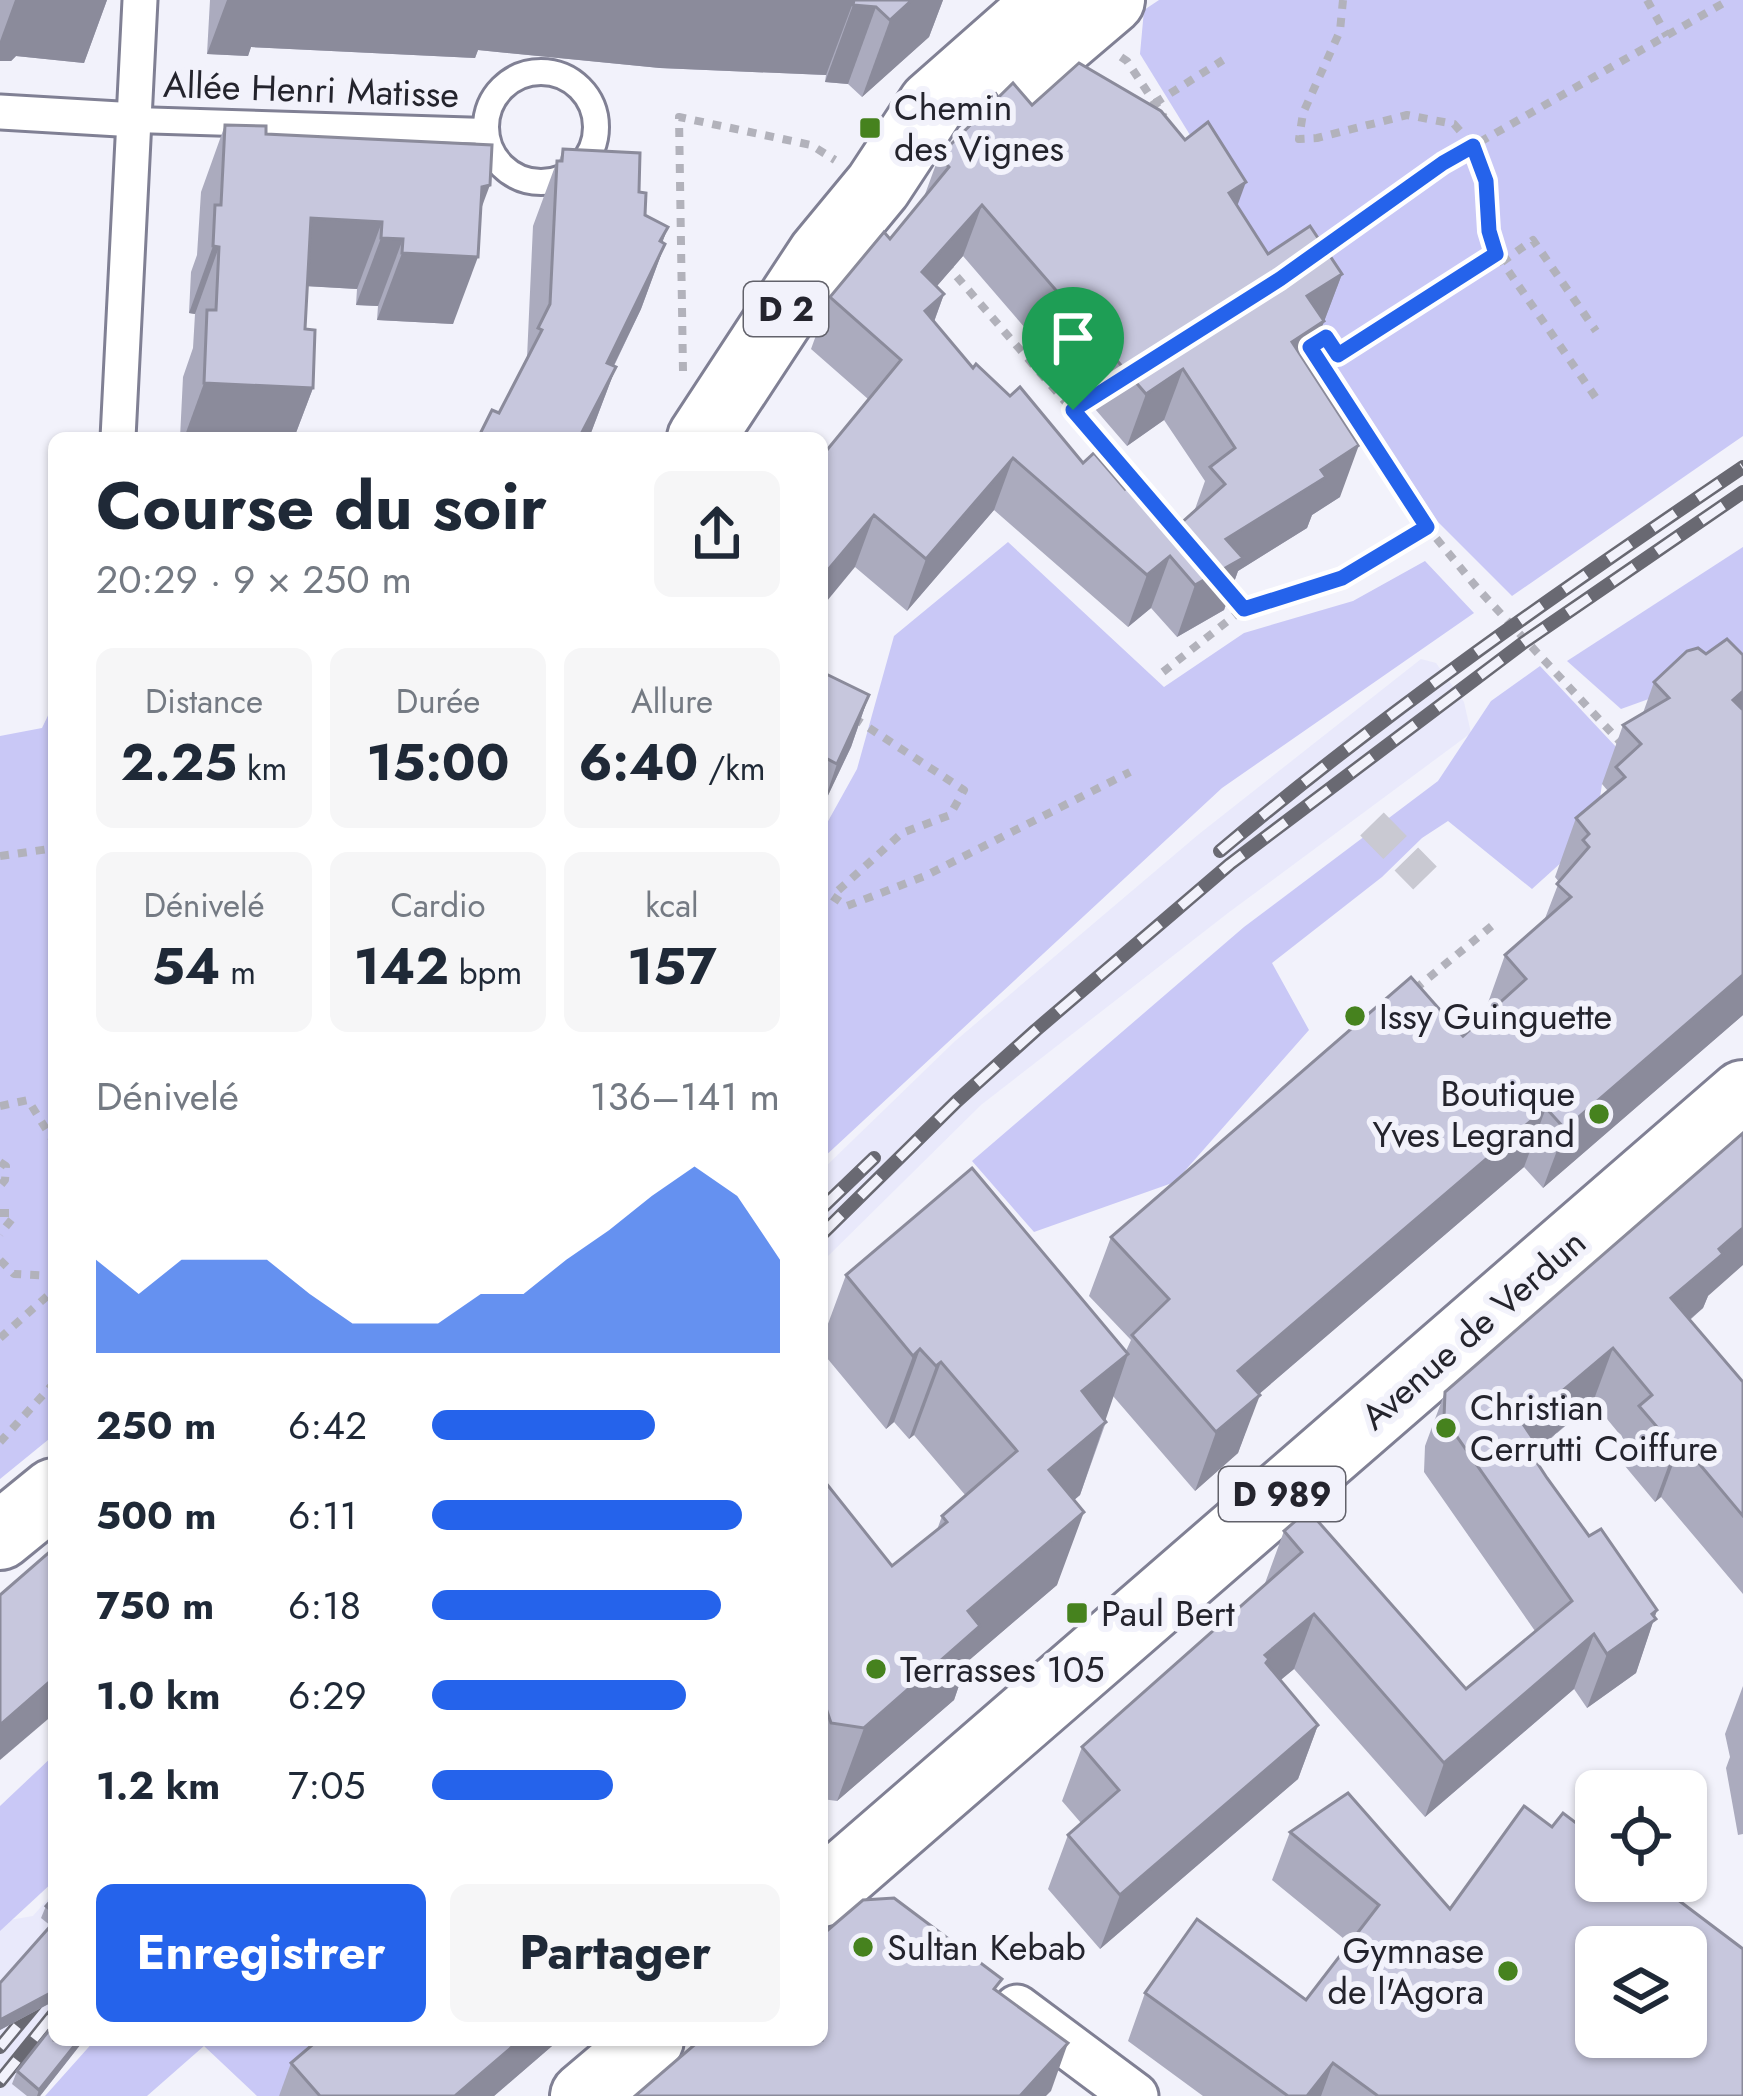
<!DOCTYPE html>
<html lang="fr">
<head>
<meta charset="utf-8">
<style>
	:root { --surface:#fff; --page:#f6f6f7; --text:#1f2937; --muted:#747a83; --accent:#2563eb }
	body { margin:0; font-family:Jost,sans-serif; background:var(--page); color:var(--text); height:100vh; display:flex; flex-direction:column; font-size:45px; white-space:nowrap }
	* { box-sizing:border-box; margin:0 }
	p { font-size:39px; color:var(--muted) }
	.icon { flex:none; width:66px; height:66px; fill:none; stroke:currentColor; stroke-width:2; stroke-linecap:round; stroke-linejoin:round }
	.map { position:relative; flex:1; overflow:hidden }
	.sheet { position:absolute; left:48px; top:432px; width:780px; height:1614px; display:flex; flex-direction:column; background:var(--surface); border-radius:18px; box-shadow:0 3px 9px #0004 }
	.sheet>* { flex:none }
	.fabs { position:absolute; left:1575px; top:1770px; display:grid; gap:24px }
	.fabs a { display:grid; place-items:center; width:132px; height:132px; border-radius:18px; background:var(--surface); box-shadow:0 3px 9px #0004; font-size:60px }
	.pin { position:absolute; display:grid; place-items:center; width:102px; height:102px; color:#fff; margin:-123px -51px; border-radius:50% 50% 50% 0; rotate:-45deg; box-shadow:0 0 12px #0007 }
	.pin .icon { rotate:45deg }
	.round { display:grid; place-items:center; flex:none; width:126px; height:126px; border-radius:18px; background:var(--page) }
	.summary { display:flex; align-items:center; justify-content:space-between; height:204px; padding:0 48px }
	h1 { font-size:66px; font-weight:700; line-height:90px }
	.figures { display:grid; grid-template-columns:repeat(3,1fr); gap:18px; height:204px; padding:12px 48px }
	.figures div { display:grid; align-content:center; border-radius:18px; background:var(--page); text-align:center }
	.figures b { font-size:51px; font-weight:700 }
	.figures small { font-size:33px; font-weight:400 }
	.figures p { font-size:33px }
	.chart { height:336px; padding:24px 48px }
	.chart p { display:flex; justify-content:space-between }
	.chart svg { width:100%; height:216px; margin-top:12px; fill:var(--accent); opacity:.7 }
	.button { display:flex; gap:24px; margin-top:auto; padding:24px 48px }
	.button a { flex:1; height:138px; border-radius:18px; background:var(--accent); color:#fff; font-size:48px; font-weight:700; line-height:138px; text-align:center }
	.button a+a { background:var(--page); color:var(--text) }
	ul { padding:0 48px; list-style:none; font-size:39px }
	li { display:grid; grid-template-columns:192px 144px 1fr; align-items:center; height:90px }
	li i { height:30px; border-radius:15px; background:var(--accent) }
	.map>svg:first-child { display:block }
	.built { fill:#e9e9fb }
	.green { fill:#c9c8f6 }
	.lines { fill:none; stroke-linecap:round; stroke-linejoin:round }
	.pedestrian-tunnel { stroke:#c9c9d2; stroke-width:33; stroke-dasharray:33 16; stroke-linecap:butt }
	.service-casing { stroke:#808094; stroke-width:30 }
	.pedestrian-casing { stroke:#808094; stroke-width:39 }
	.minor-casing { stroke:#808094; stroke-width:51 }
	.primary-casing { stroke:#808094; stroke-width:72 }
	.path { stroke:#b2b2bb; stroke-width:8; stroke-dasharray:9 9; stroke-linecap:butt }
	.service { stroke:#fff; stroke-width:24 }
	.pedestrian { stroke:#fff; stroke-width:33 }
	.minor { stroke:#fff; stroke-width:45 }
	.primary { stroke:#fff; stroke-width:66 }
	.rail-casing { stroke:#696972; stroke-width:14 }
	.rail { stroke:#f2f2fb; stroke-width:9; stroke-dasharray:27; stroke-linecap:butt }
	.wall { fill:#ababbe; fill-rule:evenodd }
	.shaded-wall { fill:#8b8b9b }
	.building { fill:#c7c7dd; stroke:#8b8b9b; stroke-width:3; fill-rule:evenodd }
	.route-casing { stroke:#fff; stroke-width:24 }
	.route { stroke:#2563eb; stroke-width:15 }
	.poi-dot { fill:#46821e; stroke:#f2f2fb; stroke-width:4.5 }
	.labels { text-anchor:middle; stroke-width:12; stroke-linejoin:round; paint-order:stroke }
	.shield { fill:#f2f2fb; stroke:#62626b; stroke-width:3 }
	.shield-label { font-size:33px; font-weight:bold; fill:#24242d }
	.street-label { font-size:36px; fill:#24242d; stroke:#f2f2fb }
	.poi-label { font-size:36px; fill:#24242d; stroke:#f2f2fb; text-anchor:start }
</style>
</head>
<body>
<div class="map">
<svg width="1743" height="2096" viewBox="0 0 1743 2096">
	<rect width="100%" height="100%" fill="#f2f2fb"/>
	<g class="built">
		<polygon points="1421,659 1436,663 1464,702 1471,733 1228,913 981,1105 822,1262 822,1170 954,1042 1199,834"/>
		<polygon points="54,1892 54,2040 84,2040 40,2096 0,2096 0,1926 10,1920 33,1916"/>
	</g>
	<g class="green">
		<polygon points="1159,0 1743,0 1743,436 1512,596 1437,521 1282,284 1140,54 1144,10"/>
		<polygon points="1008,542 1164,687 1244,633 1353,601 1425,561 1474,613 1222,788 822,1159 822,832 857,769 894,636"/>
		<polygon points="1743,547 1743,665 1621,709 1567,661"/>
		<polygon points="1540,666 1633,765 1602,784 1595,832 1532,889 1448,821 1422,838 1382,877 1272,963 1309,1030 1175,1182 1034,1232 972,1161 1244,927 1438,781 1491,701"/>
		<polygon points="54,703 54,1435 0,1479 0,736 42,728"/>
		<polygon points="54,1755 54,1881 0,1931 0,1806"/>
		<polygon points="95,2040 357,2040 292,2096 257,2096 204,2046 147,2096 45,2096"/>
	</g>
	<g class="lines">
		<polyline class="pedestrian-tunnel" points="1372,824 1425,878"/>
		<defs>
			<g id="service">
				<circle cx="541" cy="127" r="55"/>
				<polyline points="136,120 485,131"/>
			</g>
			<g id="pedestrian">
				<polyline points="0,112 136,120"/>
				<polyline points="118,438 140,0"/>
			</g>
			<polyline id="minor" points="1017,2008 1135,2096"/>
			<g id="primary">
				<polyline points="1024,74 1111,0"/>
				<polyline points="701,438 821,255 878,186 932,104 1050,0"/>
				<polyline points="0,1536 54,1492"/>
				<polyline points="822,1893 1743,1094"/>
				<polyline points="584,2096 650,2040"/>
			</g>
		</defs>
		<use href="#service" class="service-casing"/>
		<use href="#pedestrian" class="pedestrian-casing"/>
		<use href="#minor" class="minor-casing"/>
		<use href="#primary" class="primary-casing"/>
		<g class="path">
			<polyline points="1343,0 1340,31 1303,113 1299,139 1317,138 1407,115 1454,124 1473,146 1486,181 1489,231 1496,253 1596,398"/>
			<polyline points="1647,0 1667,36"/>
			<polyline points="1121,57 1127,61 1164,117"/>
			<polyline points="1155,103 1223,60"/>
			<polyline points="1316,253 1443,163 1729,0"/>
			<polyline points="1502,262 1533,240 1596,331"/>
			<polyline points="945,263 1140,488"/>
			<polyline points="1308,343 1427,527 1478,589 1623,745"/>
			<polyline points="1311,347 1326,337 1338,355 1496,253"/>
			<polyline points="683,371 679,117 811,145 835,160"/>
			<polyline points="1224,586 1243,609 1342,578 1427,527"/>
			<polyline points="1163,672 1243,609"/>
			<polyline points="854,718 964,790 950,815 902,833 832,896 847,906 925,876 1130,772"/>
			<polyline points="0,856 49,849 54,851"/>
			<polyline points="1415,989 1493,925"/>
			<polyline points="0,1106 28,1100 54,1142"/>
			<polyline points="0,1162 6,1166 5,1180 0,1186"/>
			<polyline points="0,1213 11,1213 12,1219 0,1234"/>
			<polyline points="0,1260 14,1274 54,1276"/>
			<polyline points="0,1338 54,1290"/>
			<polyline points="0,1442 54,1383"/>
		</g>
		<use href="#service" class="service"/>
		<use href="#pedestrian" class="pedestrian"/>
		<use href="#minor" class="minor"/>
		<use href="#primary" class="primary"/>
		<defs>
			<g id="rail">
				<path d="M1220 851C1385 712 1564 588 1743 467"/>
				<polyline points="822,1208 874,1158"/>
				<polyline points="822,1234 957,1101 1036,1030 1230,864 1523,643 1743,492"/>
				<polyline points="0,2047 54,1982"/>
				<polyline points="0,2081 54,2014"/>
			</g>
		</defs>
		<use href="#rail" class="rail-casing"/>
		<use href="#rail" class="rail"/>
	</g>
	<g class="wall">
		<polygon points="0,0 107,0 84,63 16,56 11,61 0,61"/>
		<polygon points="210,0 943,0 929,37 862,97 848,84 825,82 826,75 660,68 478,50 475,58 251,47 248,56 207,54"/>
		<path d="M1032 105 1237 207 1268 254 1342 274 1307 366 1340 497 1312 515 1307 528 1238 571 1224 610 1177 637 1151 608 1128 627 994 510 907 611 855 567 868 399 811 349 830 297 890 239 924 197 939 156ZM963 256 1127 446 1164 420 1205 481 1194 512 1180 524 1083 463 1010 396 973 368 934 322 944 294 937 286Z"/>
		<polygon points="225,125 266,134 480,211 453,324 377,320 378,306 356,305 357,289 307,286 305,329 313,388 294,438 180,438 183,377 193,348 195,314 189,313 191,272 197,255 201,192"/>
		<polygon points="563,149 639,192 645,215 668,227 662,242 665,244 641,309 614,366 616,367 589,438 478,438 499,413 527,358 533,226 557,161 559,161"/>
		<polygon points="1706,654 1743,655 1743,1015 1543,1188 1524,1167 1259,1394 1238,1453 1195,1491 1113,1396 1104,1420 1106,1422 1080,1495 1074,1500 1057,1585 967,1662 954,1700 837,1801 822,1799 822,1478 892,1566 937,1530 942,1516 966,1496 914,1435 909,1439 894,1422 886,1429 822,1352 822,1340 846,1275 1126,1351 1131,1340 1089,1296 1111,1237 1463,1036 1485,1016 1484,1014 1505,955 1544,921 1559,882 1555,877 1576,818 1608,791 1602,784 1623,725 1643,713 1654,682"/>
		<polygon points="822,672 869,695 851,747 822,808"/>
		<polygon points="1708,1296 1703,1308 1690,1320 1743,1382 1743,1594 1661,1497 1655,1502 1620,1460 1626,1442 1593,1402 1540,1448 1544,1455 1540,1467 1589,1536 1657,1610 1636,1673 1587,1708 1574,1689 1425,1817 1294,1669 1280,1680 1318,1725 1298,1779 1100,1949 1048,1889 1068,1835 1081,1823 1062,1801 1082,1747 1264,1586 1284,1531 1466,1689 1535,1631 1424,1472 1425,1446 1445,1392"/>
		<polygon points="1743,1686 1743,1834 1738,1835 1726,1768 1730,1757 1725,1734"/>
		<polygon points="1552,1827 1743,2096 1203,2096 1128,2041 1145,1993 1306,2000 1349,1943 1272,1880 1290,1832 1450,1909"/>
		<polygon points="54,1897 54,2001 0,2030 0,1983 51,1926 41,1918 46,1906"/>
		<polygon points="84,2040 40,2096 27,2096 12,2084 17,2071"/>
		<polygon points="559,2040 494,2096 279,2096 291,2063"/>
	</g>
	<g class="shaded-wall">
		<polygon points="15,0 107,0 84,63 16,56 11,61 0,61 0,41"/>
		<polygon points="227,0 854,0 826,75 660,68 478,50 475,58 251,47 248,56 207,54"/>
		<polygon points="912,0 943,0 929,37 862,97 890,20"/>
		<polygon points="853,5 876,7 848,84 825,82"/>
		<polygon points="1246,182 1227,234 1229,193"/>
		<polygon points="490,185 465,252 482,187"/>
		<polygon points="982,205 963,256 904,324 922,272"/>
		<polygon points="311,218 382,222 357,289 286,285"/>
		<polygon points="668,227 650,276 665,244 641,309 583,429 607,363"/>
		<polygon points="381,238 403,239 378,306 356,305"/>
		<polygon points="213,246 219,247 195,314 189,313"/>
		<polygon points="402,253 478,257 453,324 377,320"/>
		<polygon points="1342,274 1305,372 1273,394 1307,296"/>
		<polygon points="944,294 925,346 925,311"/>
		<polygon points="616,367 589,438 579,438"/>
		<polygon points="1183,369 1164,420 1127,446 1146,394"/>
		<polygon points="204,383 313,388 294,438 184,438"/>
		<polygon points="1359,445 1340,497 1312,515 1307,528 1238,571 1224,610 1177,637 1195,585 1226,539 1321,470"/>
		<polygon points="1013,458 994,510 907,611 926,559"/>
		<polygon points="874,515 855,567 822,607 822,577"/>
		<polygon points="1170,556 1151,608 1128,627 1147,575"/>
		<polygon points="1743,691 1743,730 1733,700"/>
		<polygon points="869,695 851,747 822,808 837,764"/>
		<polygon points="1743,975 1743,1015 1543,1188 1565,1129"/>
		<polygon points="1546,1108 1524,1167 1217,1430 1238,1371"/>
		<polygon points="1743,1228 1743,1265 1708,1296 1703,1308 1651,1352 1671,1298 1719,1249"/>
		<polygon points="1613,1348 1593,1402 1503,1478 1523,1424"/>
		<polygon points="920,1349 894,1422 886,1429 913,1356"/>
		<polygon points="1128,1354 1080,1495 1023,1543 1049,1470 1082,1391"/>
		<polygon points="941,1362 914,1435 909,1439 936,1366"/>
		<polygon points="1260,1395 1238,1453 1195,1491 1216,1432"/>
		<polygon points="1681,1442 1661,1497 1655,1502 1675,1448"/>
		<polygon points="1084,1512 1057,1585 967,1662 954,1700 837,1801 864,1728 968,1611"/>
		<polygon points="1657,1610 1636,1673 1587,1708 1607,1654"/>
		<polygon points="1314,1614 1294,1669 1253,1703 1265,1655"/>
		<polygon points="1594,1634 1574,1689 1425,1817 1444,1763"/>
		<polygon points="54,1678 54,1714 0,1760 0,1725"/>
		<polygon points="1318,1725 1298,1779 1100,1949 1120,1895"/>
		<polygon points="54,1991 54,2001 0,2030 0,2020"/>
		<polygon points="79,2040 84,2040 40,2096 37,2096 39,2090"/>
		<polygon points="520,2040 559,2040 494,2096 455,2096"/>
		<polygon points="1068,2043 1051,2091 1046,2096 1020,2096"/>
		<polygon points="1333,2063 1321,2096 1307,2096"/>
	</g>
	<g class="building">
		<polygon points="854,0 912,0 890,20 876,7 853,5"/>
		<path d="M1079 63 1161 111 1185 140 1208 122 1246 182 1229 193 1268 254 1310 226 1342 274 1307 296 1324 321 1292 342 1359 445 1321 470 1326 477 1226 539 1243 558 1195 585 1170 556 1147 575 1013 458 926 559 874 515 822 577V456L901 360 830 297 884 232 890 239 949 167 939 156 1013 83 1032 105ZM982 205 1146 394 1183 369 1235 448 1210 467 1225 484 1180 524 1135 479 1125 489 1094 453 1083 463 1020 387 1010 396 976 364 973 368 925 311 944 294 922 272Z"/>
		<polygon points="225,125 266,126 266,134 492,145 490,185 482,187 478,257 402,253 403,239 381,238 382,222 311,218 305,329 315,330 313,388 204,383 207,310 216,310 219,247 213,246 215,205 221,205"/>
		<polygon points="563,149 640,153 639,192 646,193 645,215 668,227 660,241 665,244 607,363 616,367 579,438 478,438 492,410 499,413 542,330 538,328 550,304 557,161 562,161"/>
		<polygon points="1727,639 1743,655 1743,691 1733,700 1743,710 1743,975 1565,1129 1546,1108 1238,1371 1260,1395 1216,1432 1132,1335 1169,1299 1111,1237 1411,977 1463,1036 1526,979 1505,955 1571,897 1557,884 1589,847 1583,840 1589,834 1576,818 1625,777 1616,767 1641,744 1623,725 1669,698 1654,682 1687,651 1698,648 1706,654"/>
		<polygon points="822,672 869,695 837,764 822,756"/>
		<polygon points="1743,1133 1743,1228 1719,1249 1723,1254 1671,1298 1743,1382 1743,1516 1681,1442 1675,1448 1639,1406 1652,1395 1613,1348 1523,1424 1544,1455 1536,1461 1547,1478 1589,1536 1601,1529 1657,1610 1652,1614 1656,1619 1607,1654 1594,1634 1444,1763 1314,1614 1265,1655 1269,1659 1266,1663 1318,1725 1120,1895 1068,1835 1119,1790 1082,1747 1302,1552 1284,1531 1308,1510 1466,1689 1572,1601 1444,1418 1445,1392"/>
		<polygon points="972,1168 1128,1354 1082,1391 1106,1422 1049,1470 1084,1512 968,1611 980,1626 864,1728 831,1723 822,1696 822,1478 892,1566 947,1522 942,1516 1017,1451 941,1362 936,1366 920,1349 913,1356 846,1275"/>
		<polygon points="54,1548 54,1678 0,1725 0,1595"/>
		<path d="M1348 1793 1450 1909 1524 1806 1552 1827 1563 1813 1596 1838V1881H1653L1743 1949V2096H1378L1333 2063 1307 2096H1288L1145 1993 1197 1919 1306 2000 1379 1905 1290 1832ZM1596 1947H1686V2037H1596Z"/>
		<polygon points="54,1897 54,1913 46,1906"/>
		<polygon points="894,1898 1002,1979 994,1989 1068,2043 1020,2096 635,2096 700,2040 822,2040 822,1935 863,1900"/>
		<polygon points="54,1922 54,1991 0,2020 0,1983"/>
		<polygon points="54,2024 54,2040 79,2040 39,2090 17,2071"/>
		<polygon points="318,2040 520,2040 455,2096 320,2096 291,2063"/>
	</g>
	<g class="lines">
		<defs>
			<polygon id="route" points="1473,146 1486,181 1489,231 1496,254 1338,355 1326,337 1310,347 1427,527 1342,578 1244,609 1073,410 1280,279 1443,163"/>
		</defs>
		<use href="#route" class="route-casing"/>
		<use href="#route" class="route"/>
	</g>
	<g class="poi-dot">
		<rect x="858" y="116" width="24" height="24" rx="6"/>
		<circle cx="1355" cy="1016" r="12"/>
		<circle cx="1599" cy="1114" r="12"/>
		<circle cx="1446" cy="1428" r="12"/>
		<rect x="1065" y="1601" width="24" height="24" rx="6"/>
		<circle cx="876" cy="1669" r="12"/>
		<circle cx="863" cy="1947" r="12"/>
		<circle cx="1508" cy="1971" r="12"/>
	</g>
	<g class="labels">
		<g class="shield">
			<rect x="744" y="282" width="84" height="54" rx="9"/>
			<rect x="1219" y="1467" width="126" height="54" rx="9"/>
		</g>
		<g class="shield-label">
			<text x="786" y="321">D 2</text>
			<text x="1282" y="1506">D 989</text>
		</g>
		<g class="street-label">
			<text transform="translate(311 89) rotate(2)" y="13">Allée Henri Matisse</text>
			<text transform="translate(1473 1329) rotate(-41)" y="13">Avenue de Verdun</text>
		</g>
		<g class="poi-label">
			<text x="894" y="120">Chemin<tspan x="894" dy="41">des Vignes</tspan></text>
			<text x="1379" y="1029">Issy Guinguette</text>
			<text x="1575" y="1106" text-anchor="end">Boutique<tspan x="1575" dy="41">Yves Legrand</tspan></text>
			<text x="1470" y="1420">Christian<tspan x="1470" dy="41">Cerrutti Coiffure</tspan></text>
			<text x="1101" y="1626">Paul Bert</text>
			<text x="900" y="1682">Terrasses 105</text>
			<text x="887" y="1960">Sultan Kebab</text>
			<text x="1484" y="1963" text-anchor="end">Gymnase<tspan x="1484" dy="41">de l'Agora</tspan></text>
		</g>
	</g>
</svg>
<div class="fabs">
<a><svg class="icon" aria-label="locate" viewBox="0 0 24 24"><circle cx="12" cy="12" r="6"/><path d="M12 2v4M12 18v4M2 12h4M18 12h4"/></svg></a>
<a><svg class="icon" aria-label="layers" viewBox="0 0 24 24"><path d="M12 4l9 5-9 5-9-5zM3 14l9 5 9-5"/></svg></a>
</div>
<div class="pin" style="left:1073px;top:410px;background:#1e9e55"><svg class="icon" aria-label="arrive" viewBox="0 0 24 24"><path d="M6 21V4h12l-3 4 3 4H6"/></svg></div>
<section class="sheet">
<div class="summary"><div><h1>Course du soir</h1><p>20:29 · 9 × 250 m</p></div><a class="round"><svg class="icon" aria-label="share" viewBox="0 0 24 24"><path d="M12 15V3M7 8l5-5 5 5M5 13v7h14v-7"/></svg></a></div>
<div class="figures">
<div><p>Distance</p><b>2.25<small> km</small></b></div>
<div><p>Durée</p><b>15:00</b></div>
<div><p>Allure</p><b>6:40<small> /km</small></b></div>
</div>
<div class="figures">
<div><p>Dénivelé</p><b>54<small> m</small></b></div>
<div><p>Cardio</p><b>142<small> bpm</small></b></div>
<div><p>kcal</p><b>157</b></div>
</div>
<div class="chart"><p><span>Dénivelé</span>136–141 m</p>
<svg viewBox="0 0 160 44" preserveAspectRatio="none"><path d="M0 44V25L10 32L20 25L30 25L40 25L50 32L60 38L70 38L80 38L90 32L100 32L110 25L120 19L130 12L140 6L150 12L160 25V44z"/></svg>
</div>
<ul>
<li><b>250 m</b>6:42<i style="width:64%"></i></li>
<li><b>500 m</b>6:11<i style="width:89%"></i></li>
<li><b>750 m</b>6:18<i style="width:83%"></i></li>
<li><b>1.0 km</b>6:29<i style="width:73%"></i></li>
<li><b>1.2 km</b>7:05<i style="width:52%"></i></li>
</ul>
<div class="button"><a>Enregistrer</a><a>Partager</a></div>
</section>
</div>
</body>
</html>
